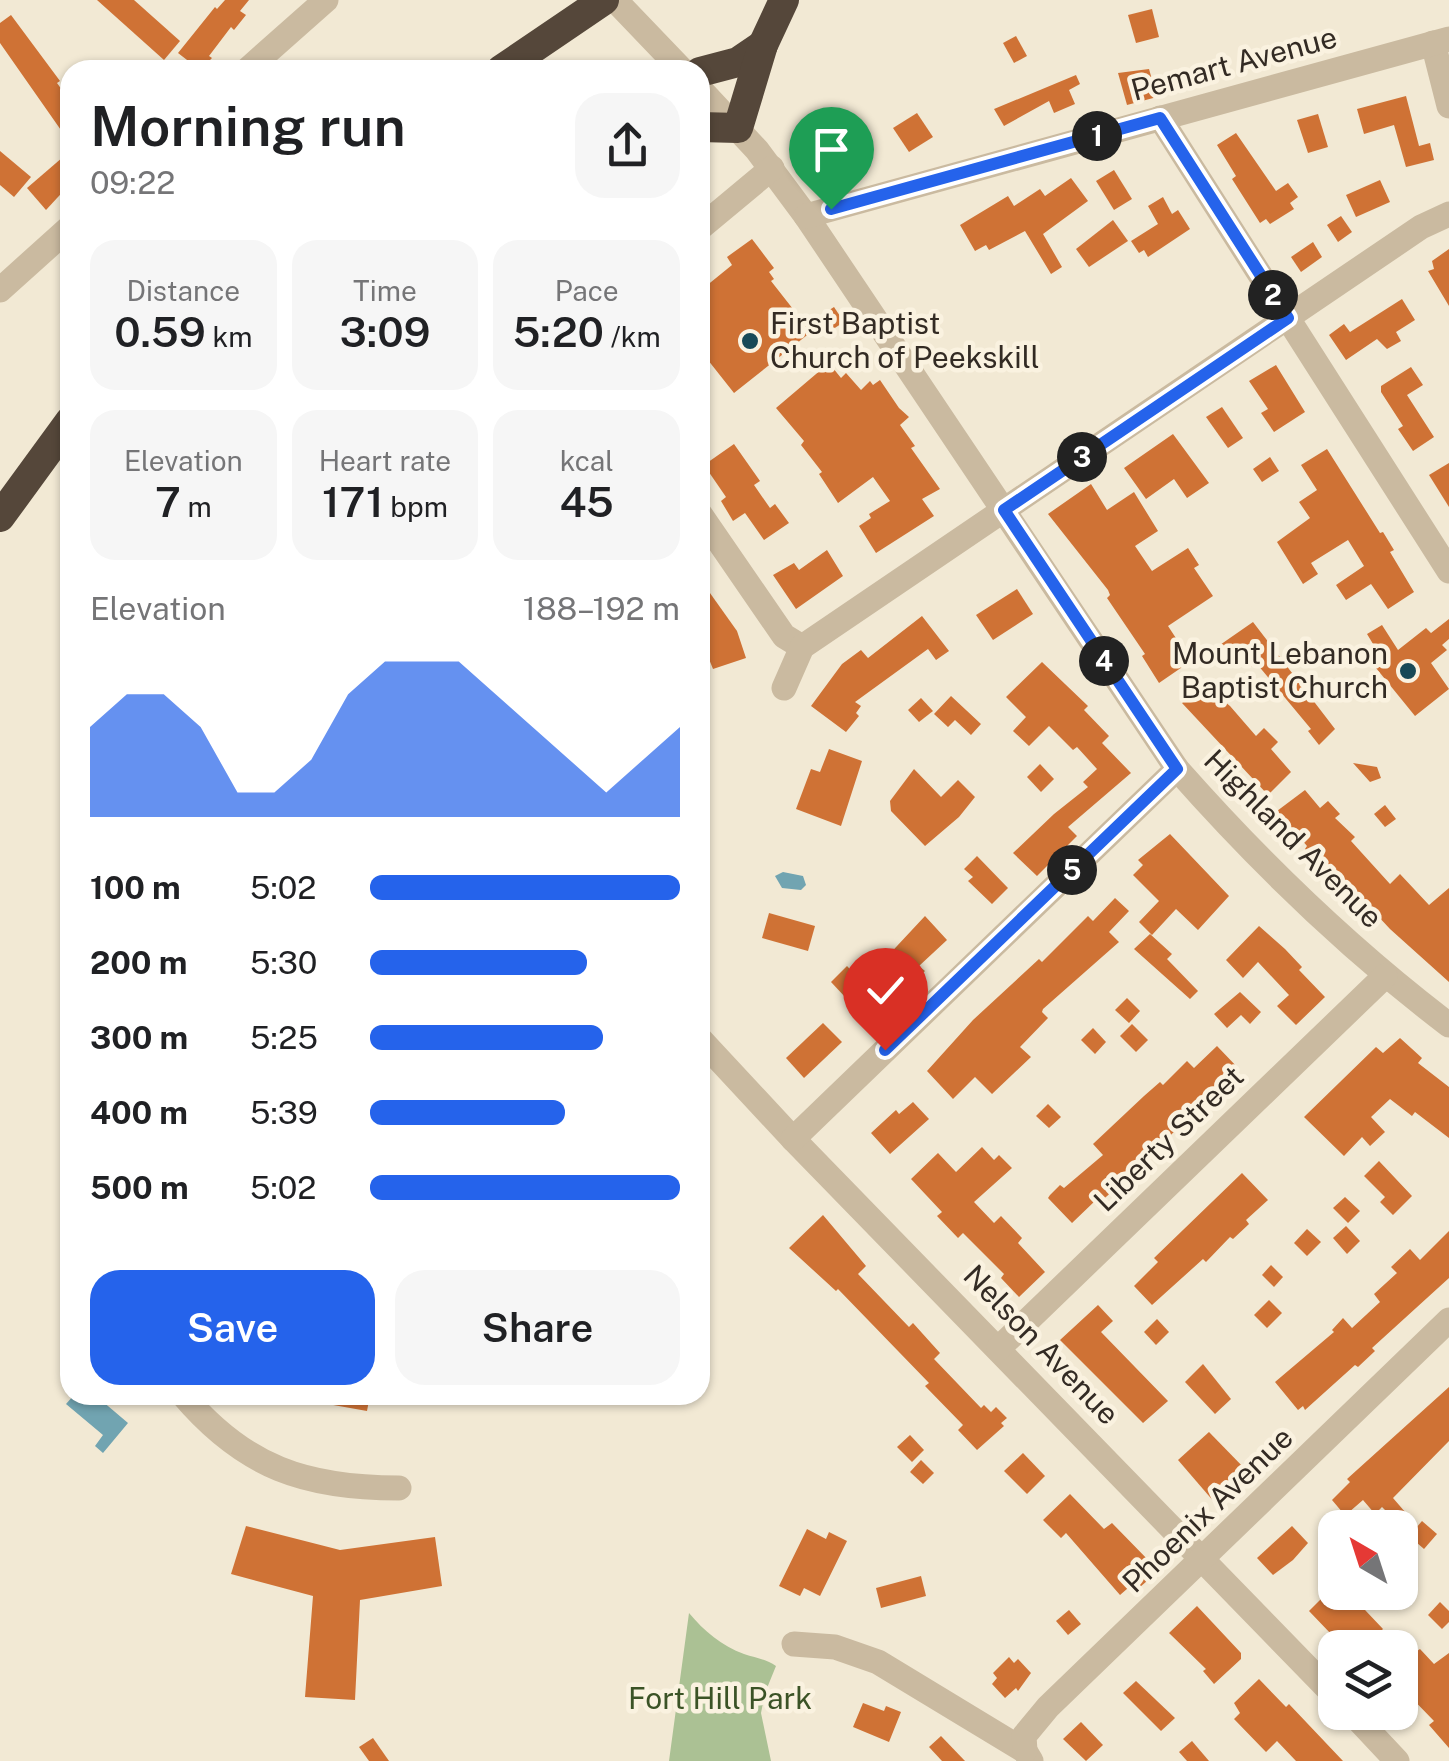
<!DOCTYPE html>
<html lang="en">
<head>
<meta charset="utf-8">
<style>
	:root { --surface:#fff; --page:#f6f6f6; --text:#202124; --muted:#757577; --accent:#2563eb }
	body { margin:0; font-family:"Public Sans",sans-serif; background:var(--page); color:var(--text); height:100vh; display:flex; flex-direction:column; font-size:38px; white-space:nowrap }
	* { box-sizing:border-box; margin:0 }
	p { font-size:32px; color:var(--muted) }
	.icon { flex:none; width:55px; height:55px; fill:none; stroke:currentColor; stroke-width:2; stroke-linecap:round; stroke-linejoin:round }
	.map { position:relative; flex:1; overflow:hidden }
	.drawer { position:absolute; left:60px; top:60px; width:650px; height:1345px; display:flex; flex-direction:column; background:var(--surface); border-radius:30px; box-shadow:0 2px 8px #0004 }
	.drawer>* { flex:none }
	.needle { width:65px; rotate:321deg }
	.controls { position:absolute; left:1318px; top:1510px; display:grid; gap:20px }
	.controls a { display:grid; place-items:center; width:100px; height:100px; border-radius:20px; background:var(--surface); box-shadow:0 2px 8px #0004; font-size:50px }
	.pin { position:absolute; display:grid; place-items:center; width:85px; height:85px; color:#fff; margin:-102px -42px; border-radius:50% 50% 50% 0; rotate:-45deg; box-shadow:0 0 10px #0007 }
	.pin .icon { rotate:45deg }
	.km { position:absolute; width:50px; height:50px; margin:-25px; border-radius:50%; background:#222; color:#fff; font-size:28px; line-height:50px; text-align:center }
	.round { display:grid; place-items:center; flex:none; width:105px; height:105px; border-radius:30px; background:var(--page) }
	.overview { display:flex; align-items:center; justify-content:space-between; height:170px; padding:0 30px }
	h1 { font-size:55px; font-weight:600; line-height:75px }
	.metrics { display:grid; grid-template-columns:repeat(3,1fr); gap:15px; height:170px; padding:10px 30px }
	.metrics div { display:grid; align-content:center; border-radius:25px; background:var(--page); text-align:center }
	.metrics b { font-size:42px; font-weight:600 }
	.metrics small { font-size:28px; font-weight:400 }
	.metrics p { font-size:28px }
	.chart { height:280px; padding:20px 30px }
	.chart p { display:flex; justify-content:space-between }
	.chart svg { width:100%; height:180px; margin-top:10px; fill:var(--accent); opacity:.7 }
	.primary-button { display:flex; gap:20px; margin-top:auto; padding:20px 30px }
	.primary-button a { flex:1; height:115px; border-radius:30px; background:var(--accent); color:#fff; font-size:40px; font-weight:600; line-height:115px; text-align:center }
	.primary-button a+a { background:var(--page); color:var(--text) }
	ul { padding:0 30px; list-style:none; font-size:32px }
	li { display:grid; grid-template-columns:160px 120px 1fr; align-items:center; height:75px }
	li i { height:25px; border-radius:12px; background:var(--accent) }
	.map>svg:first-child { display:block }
	.green { fill:#abc194 }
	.water { fill:#71a4b1 }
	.building { fill:#cf7235 }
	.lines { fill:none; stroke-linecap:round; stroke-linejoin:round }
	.minor { stroke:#cabaa0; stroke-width:25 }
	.highway { stroke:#55473a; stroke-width:30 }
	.route-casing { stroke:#fff; stroke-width:20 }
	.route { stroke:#2563eb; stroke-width:12 }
	.poi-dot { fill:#174957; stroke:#faf2e0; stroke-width:4 }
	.labels { text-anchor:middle; stroke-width:9; stroke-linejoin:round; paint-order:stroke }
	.street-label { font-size:30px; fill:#332b24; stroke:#faf2e0 }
	.poi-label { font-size:30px; fill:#332b24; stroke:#faf2e0; text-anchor:start }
	.park-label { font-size:30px; fill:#3b5326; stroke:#faf2e0 }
</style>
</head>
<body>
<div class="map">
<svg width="1449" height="1761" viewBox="0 0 1449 1761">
	<rect width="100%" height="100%" fill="#f2e9d4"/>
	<path class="green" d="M689 1613C704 1631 722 1646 744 1654 756 1658 766 1659 776 1666L765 1693 761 1713 771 1761H669Z"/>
	<g class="water">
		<polygon points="783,872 803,876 806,885 801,890 782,888 775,876"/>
		<polygon points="74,1395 95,1395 128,1423 103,1453 95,1446 103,1435 66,1404"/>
	</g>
	<g class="building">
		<polygon points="97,0 134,0 180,41 164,60"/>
		<polygon points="225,0 249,0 240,11 246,15 234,30 231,27 209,56 212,58 200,70 178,53 215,7 217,9"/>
		<polygon points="1152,9 1159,37 1136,43 1128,15"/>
		<polygon points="11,15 60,81 57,83 70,101 70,143 0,43 0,23"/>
		<polygon points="1016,36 1027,56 1014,63 1003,43"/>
		<polygon points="1149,69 1157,97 1127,105 1118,73"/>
		<polygon points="1076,75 1080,84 1069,90 1075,104 1054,113 1049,101 1004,126 994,109"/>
		<polygon points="1406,96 1419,146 1430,143 1434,160 1406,167 1394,125 1364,134 1357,109"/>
		<polygon points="917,113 933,137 909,152 893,128"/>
		<polygon points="1318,114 1328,147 1308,153 1297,120"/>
		<polygon points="1236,133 1276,191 1288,183 1298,197 1290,203 1294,209 1270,224 1266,219 1260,223 1232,179 1236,176 1217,145"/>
		<polygon points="0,151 31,177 14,197 0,185"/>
		<polygon points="70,151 70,184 46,210 27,188"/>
		<polygon points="1114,170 1132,199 1114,210 1096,181"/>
		<polygon points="1071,178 1088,201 1043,234 1062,267 1051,274 1025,231 989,250 986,245 975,251 960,225 1008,196 1014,206 1040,189 1045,196"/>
		<polygon points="1380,180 1390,202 1356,217 1346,195"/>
		<polygon points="1163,197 1172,214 1178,210 1190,229 1148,257 1144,250 1139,253 1131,241 1158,224 1148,206"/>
		<polygon points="1341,216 1352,232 1338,242 1327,225"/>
		<polygon points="1113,220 1128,241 1089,267 1076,249"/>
		<polygon points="752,239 774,268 769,272 774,279 771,281 811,332 734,393 700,350 700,291 732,265 727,257"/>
		<polygon points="1313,242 1322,257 1301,272 1291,257"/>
		<polygon points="1449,249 1449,306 1428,271 1434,269 1432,261"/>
		<polygon points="1402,299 1415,320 1396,332 1401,341 1387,349 1377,339 1346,360 1329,335 1344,324 1350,332"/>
		<polygon points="834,307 844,322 827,333 817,318"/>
		<polygon points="829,363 841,378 846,373 861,390 870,381 873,385 880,380 899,408 909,417 900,425 915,446 911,448 940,489 922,499 934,516 876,553 859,526 871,518 869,514 890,501 873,477 838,503 819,474 822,472 801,445 804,441 776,408"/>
		<polygon points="1276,365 1305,412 1274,432 1261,413 1268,409 1249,381"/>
		<polygon points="1411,367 1423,385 1407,395 1434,437 1413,451 1398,429 1403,426 1381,392 1381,386"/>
		<polygon points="1222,407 1243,438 1228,448 1206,417"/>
		<polygon points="1173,434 1209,483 1187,498 1174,479 1146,499 1124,468"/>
		<polygon points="734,444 760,481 754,485 770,508 775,504 789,523 764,540 745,513 733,521 721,501 726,497 704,465"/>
		<polygon points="1327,449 1380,533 1383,532 1394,550 1390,552 1414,592 1388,609 1371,584 1346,600 1336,585 1364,566 1348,540 1311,563 1318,574 1303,584 1277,542 1310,518 1299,502 1317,490 1301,465"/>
		<polygon points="1270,457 1279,471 1262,482 1253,469"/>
		<polygon points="1449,463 1449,507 1429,475"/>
		<polygon points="1091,484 1107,510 1134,492 1158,531 1135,546 1152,571 1188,548 1199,565 1194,568 1213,596 1168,626 1191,661 1159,683 1142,656 1145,654 1107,598 1110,595 1108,590 1048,514"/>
		<polygon points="827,550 843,576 796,609 773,575 794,563 799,570"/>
		<polygon points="700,579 737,631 746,658 713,669 700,637"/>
		<polygon points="1017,589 1033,614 993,640 976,615"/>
		<polygon points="922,616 949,651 936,660 928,649 855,702 861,706 856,713 859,716 846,732 811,706 842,664 861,650 868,658"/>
		<polygon points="1449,619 1449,639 1442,645 1447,650 1431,663 1449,689 1415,716 1376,668 1384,662 1367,634 1382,625 1398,650 1426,628 1431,633"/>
		<polygon points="1253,622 1335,729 1319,745 1308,731 1311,729 1257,664 1251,667 1245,656 1229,666 1217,647"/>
		<polygon points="1042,662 1088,706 1084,710 1109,736 1102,743 1131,773 1068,827 1077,836 1037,876 1013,853 1054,814 1088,787 1083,782 1097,769 1077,747 1073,750 1049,726 1029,746 1013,731 1026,717 1006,697"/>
		<polygon points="1204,684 1217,699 1219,697 1230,706 1256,736 1264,728 1278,742 1271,749 1291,772 1268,795 1182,703"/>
		<polygon points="951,696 981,724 971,735 955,720 948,727 934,714"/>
		<polygon points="921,698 933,711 919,722 908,710"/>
		<polygon points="829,749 862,761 841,826 796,809 811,769 820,772"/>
		<polygon points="1353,763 1377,767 1381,778 1370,782"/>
		<polygon points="1040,764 1054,779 1041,792 1027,777"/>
		<polygon points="914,769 941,797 958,780 975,797 959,817 925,846 891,811 890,801"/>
		<polygon points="1305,790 1320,808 1328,801 1340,814 1335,818 1355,837 1351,841 1390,884 1400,874 1429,905 1449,888 1449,982 1390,929 1350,886 1343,892 1332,879 1334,878 1305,849 1307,846 1277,811"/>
		<polygon points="1385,805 1396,819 1385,827 1374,814"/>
		<polygon points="1170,834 1229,896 1198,930 1176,909 1152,935 1139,922 1159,901 1133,875 1143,865 1138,860"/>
		<polygon points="977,856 1008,888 992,904 968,881 973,877 964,869"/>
		<polygon points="1115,898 1129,911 1109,932 1119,942 1043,1009 1042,1012 1048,1018 1020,1047 1031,1057 992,1094 975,1077 953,1099 927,1071 973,1020 1039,959 1042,962 1088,916 1093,921"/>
		<polygon points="769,913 815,926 808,951 762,938"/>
		<polygon points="925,916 947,940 919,966 925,971 908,987 883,961"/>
		<polygon points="1259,926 1285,949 1302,967 1299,970 1325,997 1296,1025 1277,1006 1289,995 1258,962 1243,978 1226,960"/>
		<polygon points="1150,934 1172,954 1167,959 1198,991 1190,999 1134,949"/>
		<polygon points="847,966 877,998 860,1013 831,982"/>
		<polygon points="1240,992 1261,1012 1250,1024 1241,1015 1227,1028 1214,1014"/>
		<polygon points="1127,998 1140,1011 1129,1023 1115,1010"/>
		<polygon points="823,1023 842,1042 804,1078 786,1058"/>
		<polygon points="1132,1024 1148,1040 1136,1052 1120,1036"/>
		<polygon points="1093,1028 1106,1042 1095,1054 1081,1040"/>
		<polygon points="1400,1038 1422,1058 1418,1063 1449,1087 1449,1138 1415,1112 1412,1116 1390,1099 1371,1117 1385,1132 1370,1146 1362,1137 1344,1156 1304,1117 1376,1047 1383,1053"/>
		<polygon points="1217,1046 1239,1069 1115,1189 1098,1204 1096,1200 1072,1223 1048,1198 1050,1195 1060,1185 1064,1188 1103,1155 1093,1144 1144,1096 1160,1082 1163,1085 1187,1061 1194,1068"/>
		<polygon points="913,1102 929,1119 890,1154 871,1133 896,1110 899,1114"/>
		<polygon points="1048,1104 1061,1117 1049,1128 1036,1116"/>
		<polygon points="982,1147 994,1160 999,1155 1012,1168 974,1202 994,1223 1001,1216 1022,1238 1018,1243 1045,1272 1019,1297 1001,1278 1004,1274 963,1233 958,1238 937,1216 942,1212 911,1179 938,1153 956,1172"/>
		<polygon points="1379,1161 1412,1196 1393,1215 1380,1202 1385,1197 1364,1176"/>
		<polygon points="1242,1173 1268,1200 1246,1220 1249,1224 1233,1239 1230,1237 1206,1262 1203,1259 1152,1305 1134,1286 1158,1262 1154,1258"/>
		<polygon points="1345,1197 1360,1211 1348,1223 1333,1208"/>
		<polygon points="823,1215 866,1266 858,1274 909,1327 913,1323 940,1353 934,1359 981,1408 984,1405 991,1412 996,1407 1007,1418 1001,1423 1004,1426 977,1450 958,1430 963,1425 925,1386 929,1383 838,1289 836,1291 789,1248"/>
		<polygon points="1346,1226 1360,1241 1347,1254 1333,1238"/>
		<polygon points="1307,1229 1321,1242 1307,1256 1294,1243"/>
		<polygon points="1449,1231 1449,1278 1372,1348 1375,1351 1358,1367 1355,1365 1305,1410 1303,1406 1298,1410 1275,1382 1334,1332 1332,1330 1343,1318 1352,1328 1380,1302 1374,1294 1397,1273 1391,1267 1410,1249 1420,1260"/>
		<polygon points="1271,1265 1283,1277 1274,1287 1262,1275"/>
		<polygon points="1269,1300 1282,1313 1267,1328 1254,1315"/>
		<polygon points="1098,1305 1113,1321 1101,1332 1168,1401 1143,1423 1060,1340"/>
		<polygon points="1157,1319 1169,1332 1156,1345 1144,1332"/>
		<polygon points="1203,1364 1231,1399 1215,1414 1185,1382"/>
		<polygon points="1449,1387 1449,1441 1393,1498 1412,1520 1403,1528 1382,1507 1375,1514 1363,1500 1348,1513 1345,1510 1343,1513 1332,1500 1350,1482 1347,1479"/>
		<polygon points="322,1395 370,1395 367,1411 322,1403"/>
		<polygon points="1209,1432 1248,1472 1215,1503 1178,1460"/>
		<polygon points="910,1435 924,1450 912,1462 897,1447"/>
		<polygon points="1023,1453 1045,1476 1027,1494 1004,1471"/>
		<polygon points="921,1460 934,1473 923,1484 910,1472"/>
		<polygon points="1070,1494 1104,1529 1112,1523 1153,1565 1154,1575 1140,1587 1135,1582 1120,1595 1066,1533 1061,1538 1043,1520"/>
		<polygon points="1422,1521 1437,1534 1424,1549 1409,1536"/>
		<polygon points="246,1526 340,1550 435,1537 442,1586 360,1600 355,1700 305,1697 313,1596 231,1574"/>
		<polygon points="1292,1526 1308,1543 1293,1560 1273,1575 1257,1558"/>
		<polygon points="807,1529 826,1539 829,1532 847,1541 820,1596 804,1588 800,1596 779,1586"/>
		<polygon points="921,1576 926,1596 881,1608 876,1588"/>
		<polygon points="1328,1592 1348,1592 1383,1629 1379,1633 1382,1636 1370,1648 1348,1648 1335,1632 1332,1635 1309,1611"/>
		<polygon points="1440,1602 1449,1611 1449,1622 1442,1629 1428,1615"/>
		<polygon points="1197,1606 1241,1653 1241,1659 1214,1684 1203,1671 1206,1669 1169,1633"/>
		<polygon points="1069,1610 1081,1624 1068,1635 1056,1621"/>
		<polygon points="1420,1649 1434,1664 1449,1653 1449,1748 1429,1725 1434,1721 1400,1686 1400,1662"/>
		<polygon points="1009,1657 1014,1663 1018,1659 1031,1673 1018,1691 1016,1688 1005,1698 992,1684 997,1678 993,1673"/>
		<polygon points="1259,1679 1286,1707 1289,1704 1343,1761 1296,1761 1277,1741 1266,1752 1234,1719 1240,1713 1234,1703"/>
		<polygon points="1136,1681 1175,1718 1161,1731 1123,1693"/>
		<polygon points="863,1703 884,1711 886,1706 901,1712 889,1742 853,1727"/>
		<polygon points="1081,1722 1103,1745 1086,1761 1063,1739"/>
		<polygon points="941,1736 965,1761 942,1761 929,1747"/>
		<polygon points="373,1738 389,1761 369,1761 359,1747"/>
		<polygon points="1192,1741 1209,1761 1187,1761 1179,1752"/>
	</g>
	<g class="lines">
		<g class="minor">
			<polyline points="615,0 682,70"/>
			<polyline points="1433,43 1449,106"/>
			<polyline points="247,70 326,0"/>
			<path d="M700 89 757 150 806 216 1177 769C1260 863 1349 949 1449 1025"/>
			<polyline points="1160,118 1449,571"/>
			<polyline points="806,216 1449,39"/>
			<polyline points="700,228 772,168"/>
			<polyline points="0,290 70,227"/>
			<polyline points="700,514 784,636 802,647"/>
			<polyline points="784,688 802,647 1421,227 1449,214"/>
			<polyline points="700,1039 793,1139 1335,1696"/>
			<polyline points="793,1139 1177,769"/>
			<polyline points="999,1348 1385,976"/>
			<path d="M183 1395C245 1468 306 1488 399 1488"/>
			<polyline points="794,1644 835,1647 878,1662 1025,1751 1031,1761"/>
			<polyline points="1351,1712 1397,1761"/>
			<polyline points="1025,1751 1024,1736 1048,1707 1449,1320"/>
		</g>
		<g class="highway">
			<polyline points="501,70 604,0"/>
			<polyline points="700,72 738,62 763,45"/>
			<polyline points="700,127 738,128 763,45 784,0"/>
			<polyline points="0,517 70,421"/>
		</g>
	</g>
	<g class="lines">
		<defs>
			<polyline id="route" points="831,209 1160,118 1288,318 1004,510 1177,769 885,1050"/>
		</defs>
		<use href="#route" class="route-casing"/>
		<use href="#route" class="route"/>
	</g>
	<g class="poi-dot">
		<circle cx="750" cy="341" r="10"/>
		<circle cx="1408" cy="671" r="10"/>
	</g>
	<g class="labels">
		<g class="street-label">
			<text transform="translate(1234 64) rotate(-15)" y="10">Pemart Avenue</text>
			<text transform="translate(1293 839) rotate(45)" y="10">Highland Avenue</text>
			<text transform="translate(1169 1139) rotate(-44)" y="10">Liberty Street</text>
			<text transform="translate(1041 1345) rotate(46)" y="10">Nelson Avenue</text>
			<text transform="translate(1208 1510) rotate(-44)" y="10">Phoenix Avenue</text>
		</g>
		<g class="poi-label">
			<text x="770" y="334">First Baptist<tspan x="770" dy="34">Church of Peekskill</tspan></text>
			<text x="1388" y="664" text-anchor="end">Mount Lebanon<tspan x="1388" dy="34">Baptist Church</tspan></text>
		</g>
		<g class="park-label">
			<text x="720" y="1709">Fort Hill Park</text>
		</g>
	</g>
</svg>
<div class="controls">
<a><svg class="needle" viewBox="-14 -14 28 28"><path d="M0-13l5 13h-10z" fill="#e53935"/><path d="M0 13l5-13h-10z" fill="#757577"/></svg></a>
<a><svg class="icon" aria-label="layers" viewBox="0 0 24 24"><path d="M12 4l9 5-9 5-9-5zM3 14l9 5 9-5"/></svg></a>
</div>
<div class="pin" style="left:831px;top:209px;background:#1e9e55"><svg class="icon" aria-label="arrive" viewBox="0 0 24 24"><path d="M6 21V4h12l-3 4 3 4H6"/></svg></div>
<div class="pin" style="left:885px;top:1050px;background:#d93025"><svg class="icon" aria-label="check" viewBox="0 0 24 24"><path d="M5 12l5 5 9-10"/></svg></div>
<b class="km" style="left:1097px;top:136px">1</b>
<b class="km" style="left:1273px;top:295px">2</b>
<b class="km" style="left:1082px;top:457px">3</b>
<b class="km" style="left:1104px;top:661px">4</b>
<b class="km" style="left:1072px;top:870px">5</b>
<section class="drawer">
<div class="overview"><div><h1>Morning run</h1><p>09:22</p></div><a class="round"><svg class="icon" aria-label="share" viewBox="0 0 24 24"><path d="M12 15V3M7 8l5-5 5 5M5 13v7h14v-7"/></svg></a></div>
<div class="metrics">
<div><p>Distance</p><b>0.59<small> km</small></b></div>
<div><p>Time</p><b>3:09</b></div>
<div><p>Pace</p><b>5:20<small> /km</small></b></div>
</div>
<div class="metrics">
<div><p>Elevation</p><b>7<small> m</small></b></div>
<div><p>Heart rate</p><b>171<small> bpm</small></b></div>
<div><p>kcal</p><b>45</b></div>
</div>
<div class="chart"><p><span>Elevation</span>188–192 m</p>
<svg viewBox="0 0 160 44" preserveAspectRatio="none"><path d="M0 44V22L10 14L20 14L30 22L40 38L50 38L60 30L70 14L80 6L90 6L100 6L110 14L120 22L130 30L140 38L150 30L160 22V44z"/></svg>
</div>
<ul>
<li><b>100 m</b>5:02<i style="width:100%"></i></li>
<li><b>200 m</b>5:30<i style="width:70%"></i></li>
<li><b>300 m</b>5:25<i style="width:75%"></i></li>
<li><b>400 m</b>5:39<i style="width:63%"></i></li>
<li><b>500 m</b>5:02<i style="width:100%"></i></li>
</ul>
<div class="primary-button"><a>Save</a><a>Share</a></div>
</section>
</div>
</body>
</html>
